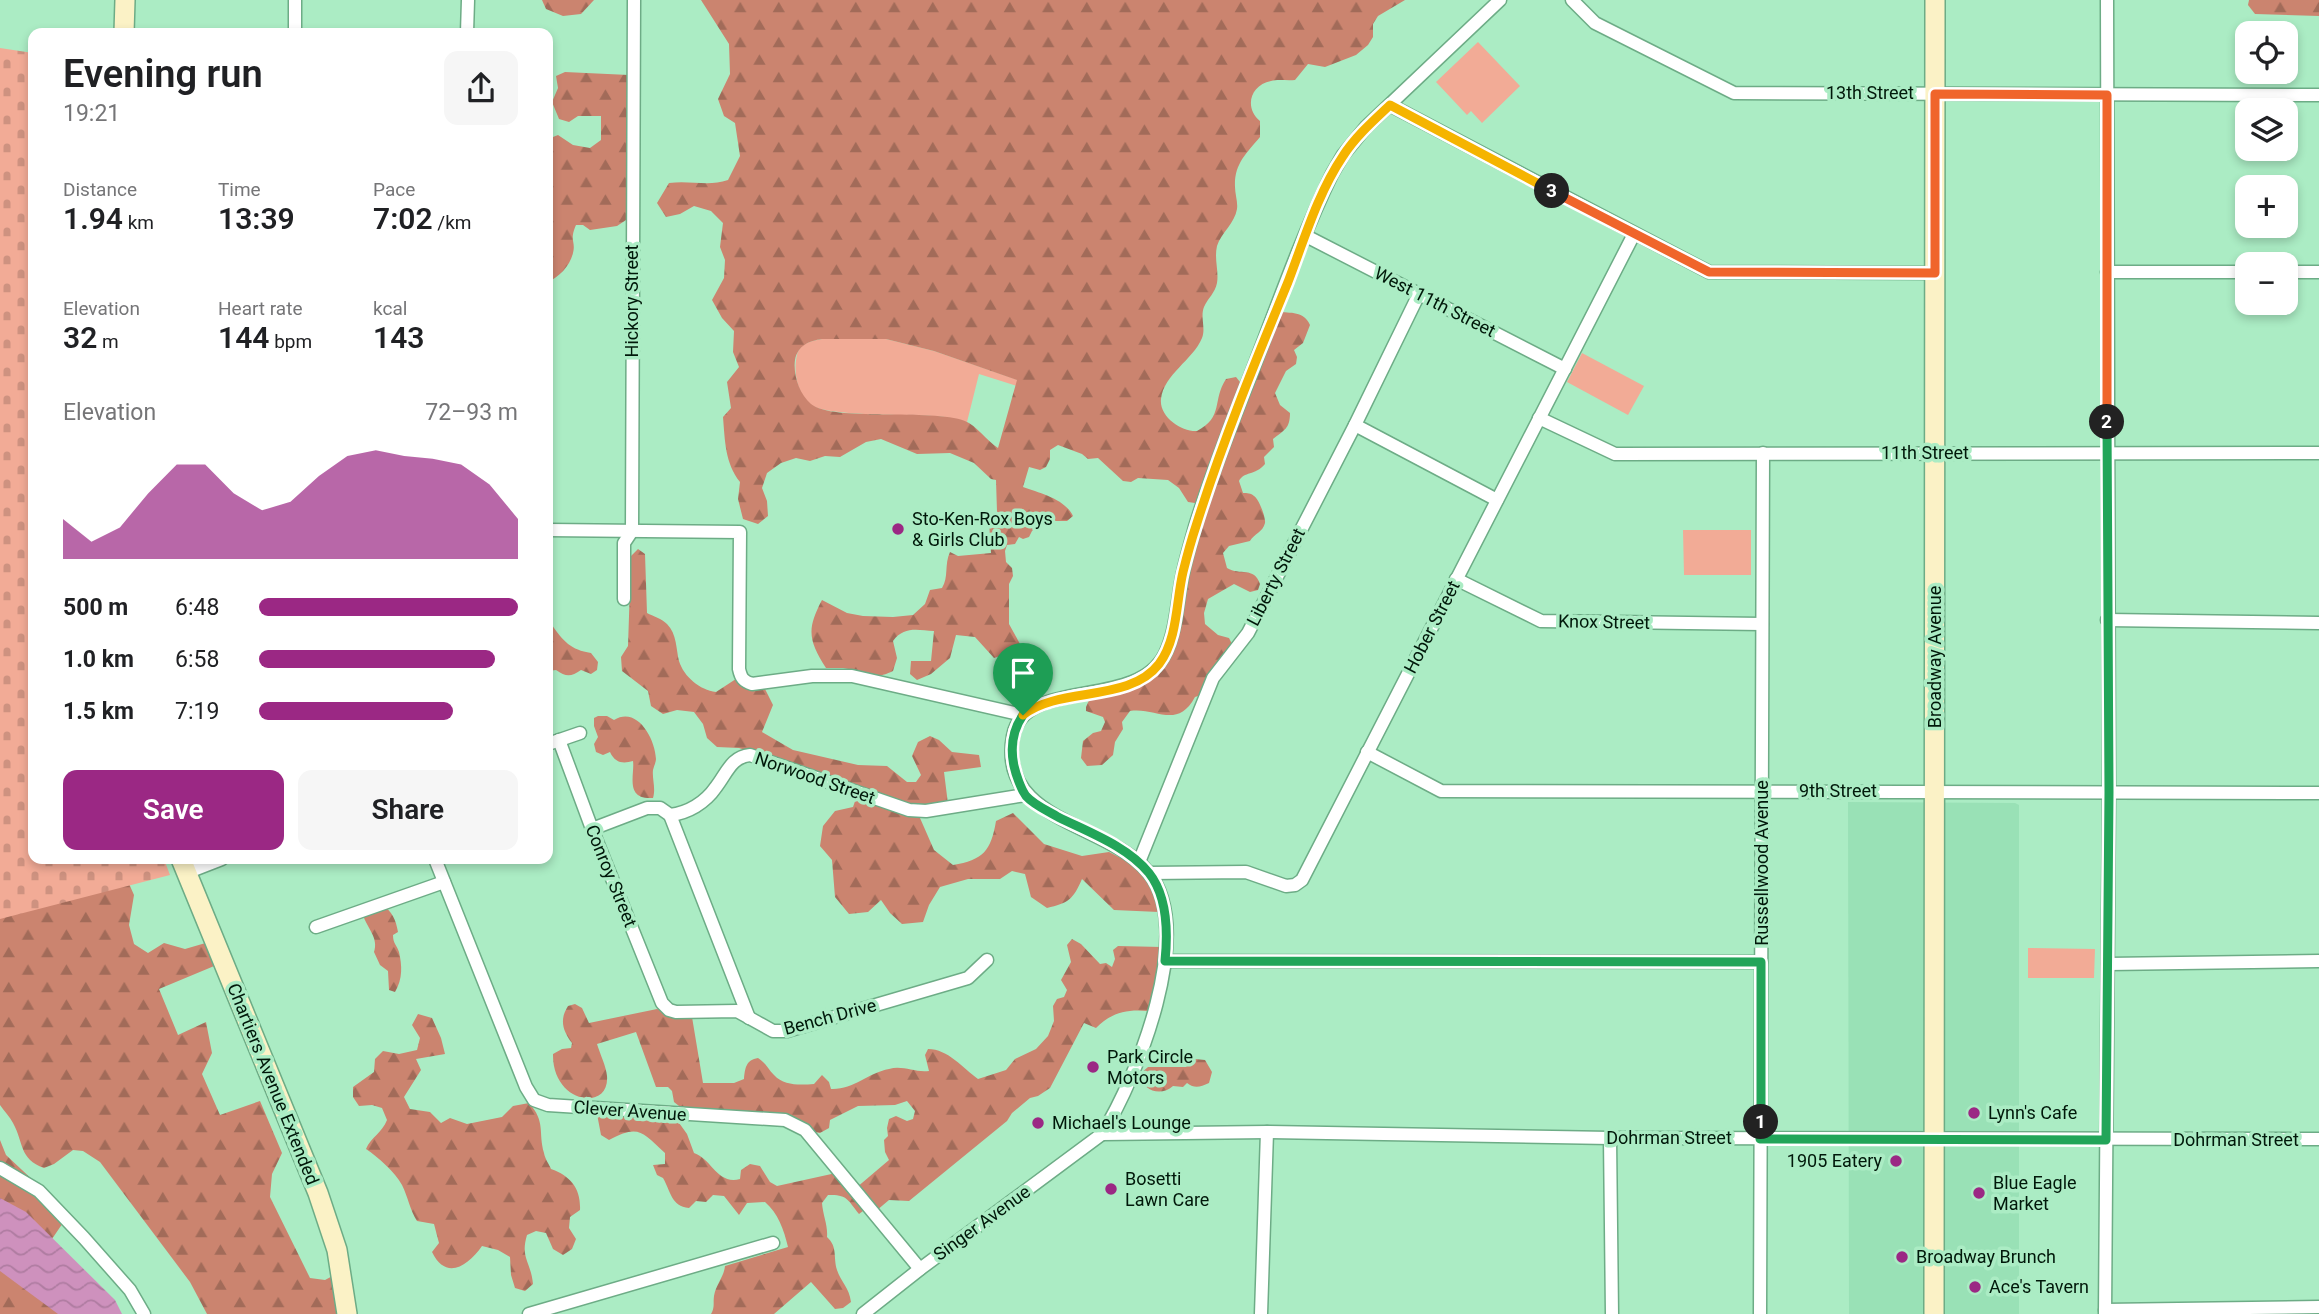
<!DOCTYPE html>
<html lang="en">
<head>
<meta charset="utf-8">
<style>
	:root { --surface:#fff; --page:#f6f6f6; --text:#202124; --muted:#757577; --accent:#9b2884 }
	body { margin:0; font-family:Roboto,sans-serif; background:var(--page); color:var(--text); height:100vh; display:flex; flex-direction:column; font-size:26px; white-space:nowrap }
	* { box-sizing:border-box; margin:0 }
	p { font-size:23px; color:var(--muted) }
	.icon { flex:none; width:38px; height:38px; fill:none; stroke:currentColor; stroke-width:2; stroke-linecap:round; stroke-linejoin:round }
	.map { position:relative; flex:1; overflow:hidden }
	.details { position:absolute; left:28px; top:28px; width:525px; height:836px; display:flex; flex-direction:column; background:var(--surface); border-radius:14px; box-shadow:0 4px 10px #0003 }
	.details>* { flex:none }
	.buttons { position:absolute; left:2235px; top:21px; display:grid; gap:14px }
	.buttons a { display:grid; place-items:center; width:63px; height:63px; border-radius:14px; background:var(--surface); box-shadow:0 4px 10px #0003; font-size:35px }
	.pin { position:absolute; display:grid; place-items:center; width:60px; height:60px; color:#fff; margin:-72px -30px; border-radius:50% 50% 50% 0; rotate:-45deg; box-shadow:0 0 7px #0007 }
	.pin .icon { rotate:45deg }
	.km { position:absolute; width:35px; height:35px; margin:-18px; border-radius:50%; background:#222; color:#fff; font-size:19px; line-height:35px; text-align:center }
	.round { display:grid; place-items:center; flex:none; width:74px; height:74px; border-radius:14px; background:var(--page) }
	.overview { display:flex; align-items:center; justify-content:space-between; height:119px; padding:0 35px }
	h1 { font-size:38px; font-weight:600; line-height:52px }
	.stats { display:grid; grid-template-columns:repeat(3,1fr); gap:10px; height:119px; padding:7px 35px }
	.stats div { display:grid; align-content:center }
	.stats b { font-size:30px; font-weight:600 }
	.stats small { font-size:19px; font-weight:400 }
	.stats p { font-size:19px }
	.chart { height:196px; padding:14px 35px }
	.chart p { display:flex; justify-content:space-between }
	.chart svg { width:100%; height:126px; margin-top:7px; fill:var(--accent); opacity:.7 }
	.button { display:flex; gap:14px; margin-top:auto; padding:14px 35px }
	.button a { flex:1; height:80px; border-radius:14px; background:var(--accent); color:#fff; font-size:28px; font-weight:600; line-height:80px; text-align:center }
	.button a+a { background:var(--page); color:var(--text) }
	ul { padding:0 35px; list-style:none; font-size:23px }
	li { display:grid; grid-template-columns:112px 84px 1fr; align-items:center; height:52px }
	li i { height:18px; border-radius:9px; background:var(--accent) }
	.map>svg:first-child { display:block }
	.built { fill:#99e1b6 }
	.grass { fill:#f2ab96 }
	.forest { fill:url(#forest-firs); fill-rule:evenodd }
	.cemetery { fill:url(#cemetery-stones) }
	.water { fill:url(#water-waves) }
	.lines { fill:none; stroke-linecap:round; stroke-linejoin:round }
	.street-casing { stroke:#6dac86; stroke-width:15 }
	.secondary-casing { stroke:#6dac86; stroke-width:22 }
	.street { stroke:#fff; stroke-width:12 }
	.secondary { stroke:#fbf2c6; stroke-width:19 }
	.split-1-casing { stroke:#fff; stroke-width:14 }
	.split-2-casing { stroke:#fff; stroke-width:14 }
	.split-3-casing { stroke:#fff; stroke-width:14 }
	.split-4-casing { stroke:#fff; stroke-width:14 }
	.split-1 { stroke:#22a559; stroke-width:9 }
	.split-2 { stroke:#22a559; stroke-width:9 }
	.split-3 { stroke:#f0652b; stroke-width:9 }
	.split-4 { stroke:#f5b400; stroke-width:9 }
	.poi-dot { fill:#9b2884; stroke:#abecc4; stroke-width:2.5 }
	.labels { text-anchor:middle; stroke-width:7; stroke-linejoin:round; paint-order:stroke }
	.street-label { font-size:18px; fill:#00180a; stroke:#abecc4 }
	.poi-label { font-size:18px; fill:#00180a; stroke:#abecc4; text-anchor:start }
</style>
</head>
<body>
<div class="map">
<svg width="2319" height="1314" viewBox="0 0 2319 1314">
	<defs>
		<pattern id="forest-firs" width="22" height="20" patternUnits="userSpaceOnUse" patternTransform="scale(1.75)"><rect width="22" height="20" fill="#cb846f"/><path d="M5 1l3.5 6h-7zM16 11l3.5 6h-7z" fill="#a26b59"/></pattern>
		<pattern id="cemetery-stones" width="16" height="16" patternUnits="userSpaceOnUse" patternTransform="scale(1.75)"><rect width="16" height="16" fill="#f2ab96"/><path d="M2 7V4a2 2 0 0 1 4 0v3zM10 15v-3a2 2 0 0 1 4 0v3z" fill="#ce9280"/></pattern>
		<pattern id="water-waves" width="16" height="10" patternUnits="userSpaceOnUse" patternTransform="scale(1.75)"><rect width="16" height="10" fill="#ce91bd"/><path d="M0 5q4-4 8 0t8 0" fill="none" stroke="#af7ca1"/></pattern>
	</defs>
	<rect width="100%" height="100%" fill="#abecc4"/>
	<polygon class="built" points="1848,802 2015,803 2019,805 2019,1314 1849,1314"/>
	<g class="grass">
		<polygon points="1478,42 1520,86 1482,123 1471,111 1467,115 1436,82"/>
		<path d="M822 339H886L934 351 1018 380 1017 386 979 374 967 422C960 420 952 418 945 417 920 414 827 417 811 405 797 394 793 371 797 355 800 343 811 341 822 339Z"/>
		<polygon points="1582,353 1644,386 1628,415 1567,382"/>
		<polygon points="1683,530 1751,530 1751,575 1684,575"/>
		<polygon points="2028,948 2095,949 2094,978 2028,978"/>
	</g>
	<g class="forest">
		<polygon points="542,0 594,0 581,14 563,16 546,9"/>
		<path d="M701 0H1405L1378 16 1373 24V37L1368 45 1356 55 1325 67 1308 64 1295 80C1287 81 1278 79 1271 81 1250 85 1244 108 1260 121V137C1246 154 1234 164 1235 187 1235 194 1238 202 1237 209 1235 223 1221 233 1217 246 1214 259 1219 271 1217 283 1215 293 1208 298 1204 307 1200 317 1206 328 1202 338 1193 360 1164 374 1161 399 1159 417 1182 432 1197 431 1224 417 1212 400 1226 379L1236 377 1244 387 1201 500 1195 503 1188 502 1179 488 1168 480 1138 478 1131 482 1123 481 1098 458 1088 459 1082 454 1058 445 1050 450V459L1046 467 1040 470 1029 467 1023 487C1040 493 1065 499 1073 516L1067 521H1046L1040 528 1032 531 1029 537 1023 539 1019 537 1015 544 1007 545 1005 551 1006 562 1012 568 1013 576 1009 584V624L1020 644 1009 653 994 658 975 637 956 635 950 658 931 674 917 680 910 674 911 661H931L934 631C917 630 904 626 893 641L897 658 893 671C871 682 865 672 843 668 838 668 831 668 826 668 809 641 806 630 822 600L847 613 863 616 893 617 913 615 925 604 930 590 942 588C949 577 944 565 950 552L958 556 991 553 989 521 997 512 996 480 991 479 974 463 950 453 917 454 881 439 866 442 840 457 825 456 810 461 796 458 781 463 767 473 762 488 767 501 768 516 758 524 743 519 738 499 740 482C725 463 725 441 723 417L731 408 727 382 739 367 733 352 734 331 722 318 712 300 724 278 725 260 720 247 723 223 711 211 694 206 680 214 666 217 657 203 669 183C691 180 708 187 728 180L740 156 735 123 724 116 718 99 730 74 729 44ZM822 339H886L934 351 1017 380 998 448C987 441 977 426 965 421 932 408 832 422 811 404 799 394 793 374 795 360 798 345 809 341 822 339Z"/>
		<polygon points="2249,0 2319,0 2319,16 2255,14 2248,5"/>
		<path d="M565 72 629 75 626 220 617 226 590 230 583 225H576C569 241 576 241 573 253 570 266 559 277 548 282V139L558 135 573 145 590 148 601 140V116H578L569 122 559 119 552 102 558 88 556 76Z"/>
		<path d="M1277 312C1291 313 1304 311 1310 325L1303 343 1294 350 1297 357 1296 364 1286 371 1275 393 1280 405 1290 413C1290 429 1284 430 1273 439L1274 447 1264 457 1265 464C1255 476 1244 471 1239 481L1243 493C1247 493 1251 493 1254 496 1259 499 1266 518 1265 523 1263 532 1254 534 1250 541L1229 546 1223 553 1227 568C1240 576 1254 566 1260 584L1258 590 1250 592 1234 584 1208 599 1204 613 1205 624 1218 635 1229 638 1233 646 1201 695 1195 697C1177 730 1156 707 1130 711L1122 722 1123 729 1115 742 1113 755 1102 765 1087 766 1081 758 1083 741 1093 733 1101 731 1105 722 1103 717 1086 711V707L1091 696 1115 690 1165 658 1187 560Z"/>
		<path d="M638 549 645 554 647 613C653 616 662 619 667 624 677 634 676 649 679 661 684 677 700 690 716 692L742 675 764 687 773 705 762 732 793 750 858 765 887 766 907 782H916L921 775 912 756 918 742 930 736 939 740 952 752 979 755 981 767 944 772 948 804 924 808 920 818 934 850 953 865C983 860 991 851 996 821L1013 813 1044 844 1082 856 1109 852 1135 865 1153 889 1159 912 1114 910 1082 879C1073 900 1068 903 1047 908L1031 897 1025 874 1012 871 1000 879H968L940 887 929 905 923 922 902 924 890 913 881 900 868 912 849 914 835 897 832 860 820 846 823 826 835 811 853 807 860 787 739 748 717 747 707 738 703 724 694 712 677 710 663 714 651 706 648 691 622 671 621 657 628 646 631 556Z"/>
		<path d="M548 603 553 615 552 625C563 641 571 650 591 653L598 662 597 670 591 674 581 670C571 677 566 677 556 670L548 671Z"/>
		<path d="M598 716H607L614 720C637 706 655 738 656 759 656 762 654 766 653 770 652 779 656 788 653 798 624 800 635 774 633 761 623 764 615 763 610 752L603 755 596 752 594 744 598 737 594 726V718Z"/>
		<path d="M0 824 33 859 123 870 134 895 129 925 134 944 148 953 164 943 185 949 209 942 219 964 159 989 178 1035 206 1022 212 1053 202 1074 220 1115 260 1101 282 1153 272 1174 270 1197 310 1278 325 1280 338 1273 343 1314H207L190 1282 100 1162 83 1151 73 1150 54 1164 44 1168C19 1159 24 1143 13 1123 10 1117 4 1111 0 1105Z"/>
		<path d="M382 905C392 911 396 920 398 932L393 935C393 944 397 945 399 952 402 965 403 979 395 992L389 990 388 971 380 965 374 952C379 938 367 928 363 915Z"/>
		<path d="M1072 939 1081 944 1100 964 1106 963 1112 967 1115 959 1113 950 1118 946 1162 947 1161 961 1149 1011C1127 1009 1112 1012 1096 1028L1084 1023 1050 1088 1038 1096 1030 1098 1012 1113 1007 1121 909 1201 889 1200 876 1211 856 1188 889 1160 885 1152 884 1140 888 1136 887 1128 889 1119 896 1116 907 1121 913 1119 915 1111 907 1101 895 1105 858 1106 830 1120 829 1128 820 1133 684 1110 674 1102 672 1091 668 1087H656L636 1032 597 1044C600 1054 606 1066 607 1076 610 1112 552 1104 553 1054L562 1049 571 1048 572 1043C563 1031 559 1020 568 1006L575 1004 582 1008 589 1023 657 1009 692 1017 703 1083H734L744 1079C745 1068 746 1060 758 1058 766 1063 768 1069 774 1075 784 1086 800 1085 814 1084L822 1075 829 1082 831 1089C853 1090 868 1073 889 1069 903 1065 915 1073 929 1071L925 1055 928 1049C948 1049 963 1068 978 1079L1006 1070 1015 1059 1036 1049 1048 1036 1054 1021 1053 1006 1057 999 1064 997 1067 990 1061 980 1071 962 1067 945Z"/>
		<path d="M418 1014 432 1018 441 1038 445 1054 416 1059 421 1070 404 1097 410 1109 430 1112 441 1123 450 1118 467 1124 502 1117 513 1106 529 1103C546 1122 538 1132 544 1153 545 1159 549 1164 551 1169 571 1176 581 1189 580 1210L570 1217 569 1228 576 1239 572 1249 563 1255 553 1249 546 1233 536 1231 527 1235C520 1258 531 1262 533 1284L525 1291 515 1288 511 1275 510 1257 498 1250 482 1246C468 1266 446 1281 432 1252L439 1243 434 1224 417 1221C410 1210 408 1197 402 1185 395 1172 378 1157 366 1149 371 1137 382 1133 387 1120L382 1108 372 1105 359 1106 353 1097V1087L374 1072 375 1059 383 1051 399 1054 417 1050 420 1038 412 1025Z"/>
		<path d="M1195 1059 1205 1060 1212 1072 1209 1083C1200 1087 1195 1089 1187 1083L1183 1087 1173 1086C1161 1097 1142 1091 1140 1074L1148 1067H1186Z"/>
		<path d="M597 1114H633C647 1127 660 1117 677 1120L687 1134 694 1153C712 1159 717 1185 740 1179L741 1170 750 1164 760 1166 770 1182 777 1186 836 1173 867 1208 859 1214C848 1200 847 1194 828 1195L822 1203C823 1216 828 1225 827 1237 838 1247 833 1257 837 1270 841 1282 849 1287 851 1302L843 1308 835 1309 811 1282 774 1314H711C715 1307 713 1304 714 1296 716 1284 724 1277 725 1266L788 1247C784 1230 778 1213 765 1202L747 1203 739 1215 724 1196 713 1195 706 1202 696 1201 689 1208C671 1206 671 1192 663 1178L657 1175 653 1165 665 1164V1153C642 1132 639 1124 609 1140L601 1135Z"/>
		<polygon points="0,1140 6,1155 69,1214 37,1261 79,1314 0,1314"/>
	</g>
	<polygon class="cemetery" points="0,48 33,53 33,859 164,859 170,875 0,919"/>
	<polygon class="water" points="0,1198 26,1212 115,1300 122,1314 58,1314 0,1271"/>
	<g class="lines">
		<defs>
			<g id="street">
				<polyline points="1572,0 1595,23 1734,93 2319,95"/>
				<polyline points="295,33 295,0"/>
				<polyline points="467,33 468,0"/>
				<polyline points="1390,105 1709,272 1935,273"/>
				<polyline points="1306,236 1565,369"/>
				<polyline points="2107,272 2247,272"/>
				<polyline points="2286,272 2319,272"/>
				<polyline points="1539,418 1615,454 2319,453"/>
				<polyline points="1355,425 1497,500"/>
				<path d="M548 530 740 532 739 669C741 678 743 681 752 684L812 676H852L1023 715"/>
				<polyline points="1456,579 1541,621 1762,624"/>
				<polyline points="624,599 624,543 632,531 634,0"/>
				<polyline points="2107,620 2319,623"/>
				<polyline points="559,740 592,829 662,1003 669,1010 676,1012 737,1011 773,1031 787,1031 968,978 987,960"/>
				<polyline points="548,744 580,733"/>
				<polyline points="1367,752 1441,791 2319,793"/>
				<polyline points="670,815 749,1018"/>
				<path d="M592 829 647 808H660L670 815C688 813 705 803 716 787 727 773 731 757 750 755L909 810 926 811 1025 795"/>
				<polyline points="435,859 526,1087 534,1100 548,1105 785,1120 805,1130 920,1269"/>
				<polyline points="1139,862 1213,678 1248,633 1355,425 1419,294"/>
				<polyline points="186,873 222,859"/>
				<polyline points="1149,873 1246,872 1286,886 1295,885 1302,880 1634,234"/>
				<polyline points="316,927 444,882"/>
				<polyline points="1165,961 1761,962"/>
				<polyline points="2108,964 2319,961"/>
				<polyline points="1102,1134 1267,1132 1610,1138 2319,1139"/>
				<polyline points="1610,1138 1612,1314"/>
				<polyline points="0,1168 39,1191 84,1238 130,1290 144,1314"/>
				<polyline points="2105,1310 2319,1307"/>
				<polyline points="529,1314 773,1243"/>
				<path d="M863 1314 920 1269 1102 1134C1137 1078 1197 930 1148 872 1108 823 997 822 1013 736 1024 676 1137 711 1165 654 1177 630 1177 599 1183 573 1186 558 1191 542 1195 527 1212 471 1235 416 1256 361 1280 298 1303 234 1332 174L1343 155 1366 127 1500 0"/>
				<polyline points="1261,1314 1267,1132"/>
				<polyline points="1760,1314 1763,453"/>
				<polyline points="2105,1314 2109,792 2107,0"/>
			</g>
			<g id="secondary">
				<polyline points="124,33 125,0"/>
				<polyline points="181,859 318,1193 337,1250 347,1314"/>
				<polyline points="1934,1314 1935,0"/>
			</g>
		</defs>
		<use href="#street" class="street-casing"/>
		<use href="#secondary" class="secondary-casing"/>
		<use href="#street" class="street"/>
		<use href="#secondary" class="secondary"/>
	</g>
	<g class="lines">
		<defs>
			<path id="split-1" d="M1023 715C1012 731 1010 747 1014 766 1016 775 1021 789 1026 796 1034 805 1048 811 1058 817 1088 832 1127 846 1149 873 1168 897 1168 932 1165 961L1761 962V1122"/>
			<polyline id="split-2" points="1761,1122 1760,1139 2106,1140 2109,792 2107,422"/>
			<polyline id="split-3" points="1552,191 1709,272 1935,273 1935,94 2107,95 2107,422"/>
			<path id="split-4" d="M1023 715C1060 686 1129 703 1159 664 1178 639 1176 601 1183 572 1187 556 1191 541 1196 526 1222 443 1255 362 1288 282 1304 240 1318 193 1343 156 1355 137 1373 121 1390 105L1552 191"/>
		</defs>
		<use href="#split-1" class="split-1-casing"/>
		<use href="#split-2" class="split-2-casing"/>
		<use href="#split-3" class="split-3-casing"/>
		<use href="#split-4" class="split-4-casing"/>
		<use href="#split-1" class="split-1"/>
		<use href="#split-2" class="split-2"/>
		<use href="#split-3" class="split-3"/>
		<use href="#split-4" class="split-4"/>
	</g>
	<g class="poi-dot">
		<circle cx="898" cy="529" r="7"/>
		<circle cx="1093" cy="1067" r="7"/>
		<circle cx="1974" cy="1113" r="7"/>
		<circle cx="1038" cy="1123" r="7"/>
		<circle cx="1896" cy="1161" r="7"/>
		<circle cx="1111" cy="1189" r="7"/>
		<circle cx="1979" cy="1193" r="7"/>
		<circle cx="1902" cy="1257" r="7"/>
		<circle cx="1975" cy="1287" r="7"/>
	</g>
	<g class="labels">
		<g class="street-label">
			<text x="1870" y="99">13th Street</text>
			<text transform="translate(632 301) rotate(-90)" y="6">Hickory Street</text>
			<text transform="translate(1435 302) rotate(27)" y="6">West 11th Street</text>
			<text x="1925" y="459">11th Street</text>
			<text transform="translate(1276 577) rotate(-63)" y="6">Liberty Street</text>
			<text transform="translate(1604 622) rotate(1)" y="6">Knox Street</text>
			<text transform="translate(1432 627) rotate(-63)" y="6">Hober Street</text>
			<text transform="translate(1935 657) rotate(-90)" y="6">Broadway Avenue</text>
			<text transform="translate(815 778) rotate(19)" y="6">Norwood Street</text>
			<text x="1838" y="797">9th Street</text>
			<text transform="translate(1762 863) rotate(-90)" y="6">Russellwood Avenue</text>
			<text transform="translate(611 876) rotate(68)" y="6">Conroy Street</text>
			<text transform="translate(830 1017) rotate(-15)" y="6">Bench Drive</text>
			<text transform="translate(273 1084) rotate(68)" y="6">Chartiers Avenue Extended</text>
			<text transform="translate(630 1111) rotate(4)" y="6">Clever Avenue</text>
			<text x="1669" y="1144">Dohrman Street</text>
			<text x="2236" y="1146">Dohrman Street</text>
			<text transform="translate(982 1223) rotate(-36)" y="6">Singer Avenue</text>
		</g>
		<g class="poi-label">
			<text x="912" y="525">Sto-Ken-Rox Boys<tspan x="912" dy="21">&amp; Girls Club</tspan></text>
			<text x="1107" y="1063">Park Circle<tspan x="1107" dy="21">Motors</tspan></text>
			<text x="1988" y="1119">Lynn's Cafe</text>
			<text x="1052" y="1129">Michael's Lounge</text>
			<text x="1882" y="1167" text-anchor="end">1905 Eatery</text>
			<text x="1125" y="1185">Bosetti<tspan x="1125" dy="21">Lawn Care</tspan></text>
			<text x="1993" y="1189">Blue Eagle<tspan x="1993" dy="21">Market</tspan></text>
			<text x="1916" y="1263">Broadway Brunch</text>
			<text x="1989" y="1293">Ace's Tavern</text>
		</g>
	</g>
</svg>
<div class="buttons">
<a><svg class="icon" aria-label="locate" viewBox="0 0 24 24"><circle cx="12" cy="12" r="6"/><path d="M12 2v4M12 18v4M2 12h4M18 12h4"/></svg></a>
<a><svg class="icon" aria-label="layers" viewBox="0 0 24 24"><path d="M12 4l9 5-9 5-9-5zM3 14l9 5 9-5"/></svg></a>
<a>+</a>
<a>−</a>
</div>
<div class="pin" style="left:1023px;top:715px;background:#1e9e55"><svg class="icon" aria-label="arrive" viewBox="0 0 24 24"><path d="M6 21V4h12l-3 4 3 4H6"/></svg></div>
<b class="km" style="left:1761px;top:1122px">1</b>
<b class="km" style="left:2107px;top:422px">2</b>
<b class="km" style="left:1552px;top:191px">3</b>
<section class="details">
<div class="overview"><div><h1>Evening run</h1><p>19:21</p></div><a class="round"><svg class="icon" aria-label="share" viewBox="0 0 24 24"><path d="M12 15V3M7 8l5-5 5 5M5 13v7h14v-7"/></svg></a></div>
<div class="stats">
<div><p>Distance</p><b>1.94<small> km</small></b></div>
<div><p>Time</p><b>13:39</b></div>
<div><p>Pace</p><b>7:02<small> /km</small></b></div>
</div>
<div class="stats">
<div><p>Elevation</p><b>32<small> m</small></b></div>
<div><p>Heart rate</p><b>144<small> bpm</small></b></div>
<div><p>kcal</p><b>143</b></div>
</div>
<div class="chart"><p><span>Elevation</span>72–93 m</p>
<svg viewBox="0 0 160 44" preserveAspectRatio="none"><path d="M0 44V30L10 38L20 33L30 21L40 11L50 11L60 21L70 27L80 24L90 15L100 8L110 6L120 8L130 9L140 11L150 18L160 30V44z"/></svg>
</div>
<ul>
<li><b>500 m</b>6:48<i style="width:100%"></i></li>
<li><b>1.0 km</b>6:58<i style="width:91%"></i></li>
<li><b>1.5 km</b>7:19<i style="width:75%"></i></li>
</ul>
<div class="button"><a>Save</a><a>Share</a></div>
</section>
</div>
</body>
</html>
